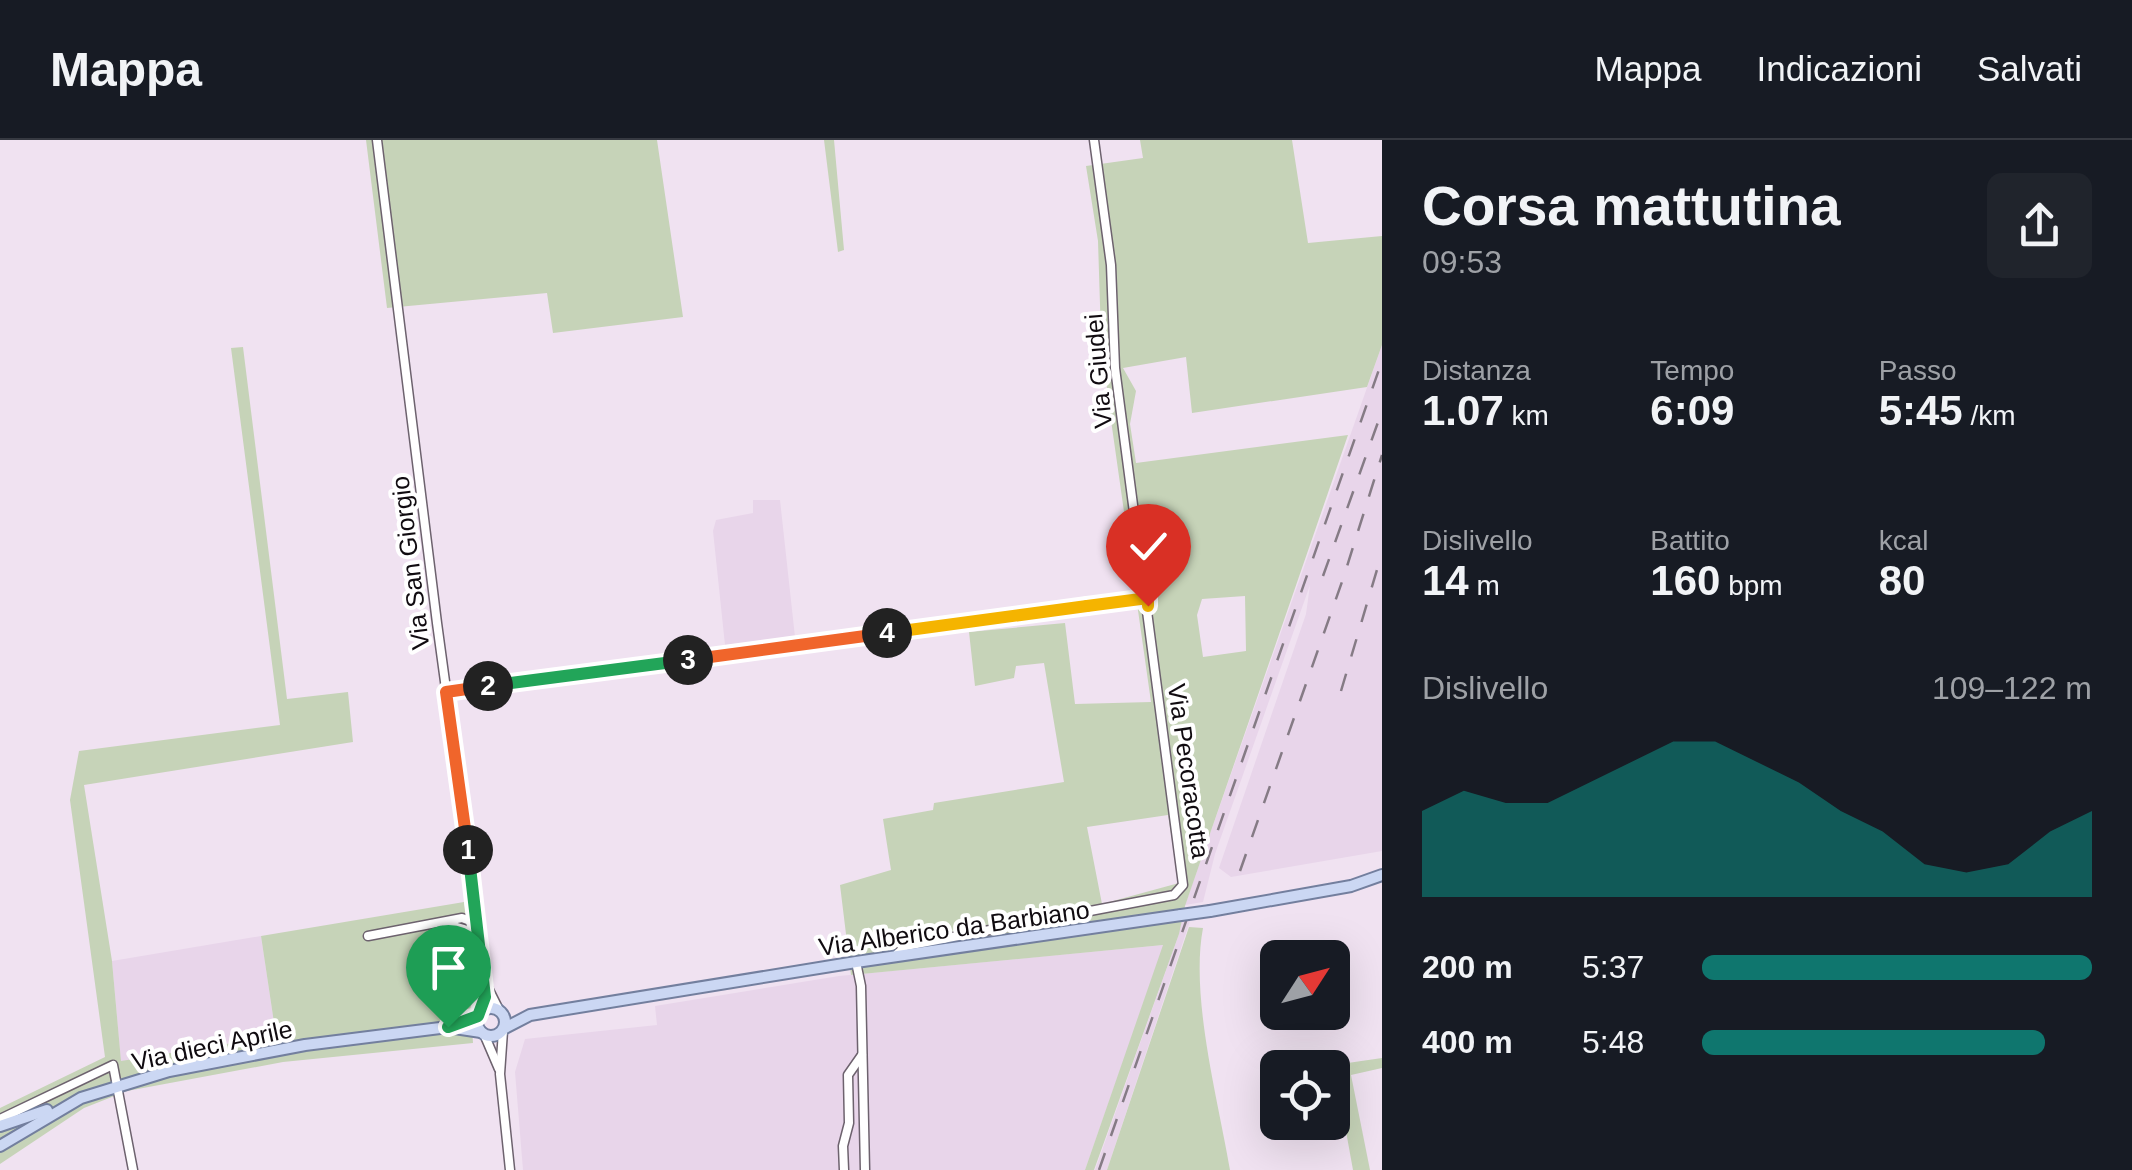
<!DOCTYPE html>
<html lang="it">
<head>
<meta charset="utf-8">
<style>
	:root { --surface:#171b24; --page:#20242c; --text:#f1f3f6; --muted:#9ea1a6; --line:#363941; --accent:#0f766e }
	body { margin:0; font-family:Helvetica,sans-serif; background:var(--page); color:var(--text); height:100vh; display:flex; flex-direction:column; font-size:38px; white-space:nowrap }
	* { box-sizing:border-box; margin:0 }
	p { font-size:32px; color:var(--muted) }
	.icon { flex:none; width:55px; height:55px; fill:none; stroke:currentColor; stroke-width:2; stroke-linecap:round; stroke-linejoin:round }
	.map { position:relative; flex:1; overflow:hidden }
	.sheet { display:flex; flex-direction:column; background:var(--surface); width:750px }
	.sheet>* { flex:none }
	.needle { width:65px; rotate:54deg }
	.fabs { position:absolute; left:1260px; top:800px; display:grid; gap:20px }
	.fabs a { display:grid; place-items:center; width:90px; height:90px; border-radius:15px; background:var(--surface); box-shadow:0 10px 40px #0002; font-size:50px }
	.pin { position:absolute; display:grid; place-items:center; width:85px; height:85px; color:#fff; margin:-102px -42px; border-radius:50% 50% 50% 0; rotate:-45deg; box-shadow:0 0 10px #0007 }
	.pin .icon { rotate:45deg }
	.km { position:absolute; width:50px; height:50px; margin:-25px; border-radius:50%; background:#222; color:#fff; font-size:28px; line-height:50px; text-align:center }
	.round { display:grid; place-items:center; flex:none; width:105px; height:105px; border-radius:15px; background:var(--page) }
	.overview { display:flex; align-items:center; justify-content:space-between; height:170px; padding:0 40px }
	h1 { font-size:55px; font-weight:700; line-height:75px }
	.stats { display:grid; grid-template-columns:repeat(3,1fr); gap:15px; height:170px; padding:10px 40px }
	.stats div { display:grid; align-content:center }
	.stats b { font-size:42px; font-weight:700 }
	.stats small { font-size:28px; font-weight:400 }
	.stats p { font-size:28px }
	.chart { height:280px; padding:20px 40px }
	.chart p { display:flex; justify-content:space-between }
	.chart svg { width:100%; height:180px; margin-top:10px; fill:var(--accent); opacity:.7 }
	ul { padding:0 40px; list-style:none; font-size:32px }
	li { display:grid; grid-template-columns:160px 120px 1fr; align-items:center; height:75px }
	li i { height:25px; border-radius:12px; background:var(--accent) }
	header { display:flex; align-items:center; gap:60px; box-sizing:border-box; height:140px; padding:0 50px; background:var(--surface); border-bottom:2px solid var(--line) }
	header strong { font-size:48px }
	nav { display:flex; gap:55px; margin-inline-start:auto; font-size:35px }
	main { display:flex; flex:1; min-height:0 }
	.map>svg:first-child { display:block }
	.built { fill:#e8d5ea }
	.green { fill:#c6d3b8; fill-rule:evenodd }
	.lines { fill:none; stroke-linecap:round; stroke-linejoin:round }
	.minor-casing { stroke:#6d626e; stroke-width:11 }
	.major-casing { stroke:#737f9e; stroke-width:14 }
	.minor { stroke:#fff; stroke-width:8 }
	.major { stroke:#cbd7f3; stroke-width:10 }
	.rail { stroke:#857b85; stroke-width:2.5; stroke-dasharray:18 18; stroke-linecap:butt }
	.major-bridge-casing { stroke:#737f9e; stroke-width:14; stroke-linecap:butt }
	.major-bridge { stroke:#cbd7f3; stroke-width:10 }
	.split-1-casing { stroke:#fff; stroke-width:20 }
	.split-2-casing { stroke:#fff; stroke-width:20 }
	.split-3-casing { stroke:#fff; stroke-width:20 }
	.split-4-casing { stroke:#fff; stroke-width:20 }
	.split-5-casing { stroke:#fff; stroke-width:20 }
	.split-6-casing { stroke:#fff; stroke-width:20 }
	.split-1 { stroke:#22a559; stroke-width:12 }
	.split-2 { stroke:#f0652b; stroke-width:12 }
	.split-3 { stroke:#22a559; stroke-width:12 }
	.split-4 { stroke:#f0652b; stroke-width:12 }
	.split-5 { stroke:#f5b400; stroke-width:12 }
	.split-6 { stroke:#f5b400; stroke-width:12 }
	.labels { text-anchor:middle; stroke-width:8; stroke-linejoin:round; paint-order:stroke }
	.street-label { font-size:25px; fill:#100b10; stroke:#fff }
</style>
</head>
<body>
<header>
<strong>Mappa</strong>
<nav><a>Mappa</a><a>Indicazioni</a><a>Salvati</a></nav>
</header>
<main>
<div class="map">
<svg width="1382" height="1030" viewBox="0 0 1382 1030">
	<rect width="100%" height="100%" fill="#f0e2f1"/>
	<g class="built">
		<polygon points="1382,205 1382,711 1231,737 1219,728 1306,474 1310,445 1215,714 1203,762 1185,765"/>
		<polygon points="753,360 780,360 795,497 725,505 713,391 716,380 753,373"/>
		<polygon points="1191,778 1107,1030 1095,1030 1179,794 1180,780"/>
		<polygon points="261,796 276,896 121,922 112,821"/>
		<polygon points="1164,805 1085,1030 523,1030 515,932 525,899 657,885 655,866 839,836"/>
	</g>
	<g class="green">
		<polygon points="366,0 657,0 683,177 553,193 547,153 387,168"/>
		<polygon points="824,0 834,0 844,110 838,112"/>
		<path d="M1140 0H1292L1308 103 1382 96V205L1367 247 1192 273 1186 217 1123 228 1136 251 1130 284 1136 323 1348 295 1185 766 1179 794 1094 1030H1085L1163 805 851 835 840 745 891 730 883 679 933 670 934 663 1064 642 1044 523 1016 526 1014 538 975 546 969 492 1065 483 1075 564 1151 562 1109 266 1101 196 1098 101 1086 26 1143 18ZM1245 456 1246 511 1203 517 1197 475 1202 459ZM1168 675 1179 743 1102 764 1087 687Z"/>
		<polygon points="243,207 287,559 348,552 353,602 84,645 112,821 121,921 276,896 261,796 464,762 479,848 477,863 471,873 473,903 283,922 127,951 84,968 0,1024 0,968 105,917 70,660 79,611 280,585 231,208"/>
		<path d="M1189 787 1203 788C1190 857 1218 959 1230 1030H1107Z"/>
		<polygon points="1382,918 1382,928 1351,935 1370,1030 1353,1030 1334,925"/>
	</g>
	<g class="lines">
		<defs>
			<g id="minor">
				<polyline points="377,0 437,483 486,842 481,872"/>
				<polyline points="446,552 1148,458"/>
				<polyline points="447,784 464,789 480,805"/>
				<polyline points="368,796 462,778 478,784"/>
				<polyline points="897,814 906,806 1174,755 1183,745 1115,228 1111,125 1094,0"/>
				<polyline points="856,822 861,846 865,1030"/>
				<polyline points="487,846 499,870"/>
				<polyline points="503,891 500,934 510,1030"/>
				<polyline points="484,894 499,929"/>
				<polyline points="0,979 113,925 133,1030"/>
				<polyline points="844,1030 843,1006 849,983 848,935 862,915"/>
			</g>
			<g id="major">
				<polyline points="1210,771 1351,746 1382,735"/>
				<circle cx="491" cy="882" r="14"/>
				<polyline points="505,888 530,875 856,822 1181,775"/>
				<polyline points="0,986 47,970"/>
				<polyline points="0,1006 81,958 169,931 305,905 448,887 481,892"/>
			</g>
		</defs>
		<use href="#minor" class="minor-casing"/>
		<use href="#major" class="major-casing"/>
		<use href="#minor" class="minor"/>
		<use href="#major" class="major"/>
		<g class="rail">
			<polyline points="1323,436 1382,271"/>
			<polyline points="1341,551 1382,413"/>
			<polyline points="1240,731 1343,439 1382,315"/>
			<polyline points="1099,1030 1382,221"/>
		</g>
		<defs>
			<polyline id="major-bridge" points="1181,775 1210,771"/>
		</defs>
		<use href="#major-bridge" class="major-bridge-casing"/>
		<use href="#major-bridge" class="major-bridge"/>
	</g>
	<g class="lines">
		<defs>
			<polyline id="split-1" points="448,887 478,876 485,857 468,710"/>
			<polyline id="split-2" points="468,710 446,552 488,546"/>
			<polyline id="split-3" points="488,546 688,520"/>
			<polyline id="split-4" points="688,520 887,493"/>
			<polyline id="split-5" points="887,493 1087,466"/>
			<polyline id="split-6" points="1087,466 1148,458 1148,466"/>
		</defs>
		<use href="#split-1" class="split-1-casing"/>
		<use href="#split-2" class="split-2-casing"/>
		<use href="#split-3" class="split-3-casing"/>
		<use href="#split-4" class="split-4-casing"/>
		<use href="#split-5" class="split-5-casing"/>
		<use href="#split-6" class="split-6-casing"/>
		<use href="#split-1" class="split-1"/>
		<use href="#split-2" class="split-2"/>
		<use href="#split-3" class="split-3"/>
		<use href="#split-4" class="split-4"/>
		<use href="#split-5" class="split-5"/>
		<use href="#split-6" class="split-6"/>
	</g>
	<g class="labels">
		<g class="street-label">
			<text transform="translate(1098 231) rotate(-95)" y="9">Via Giudei</text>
			<text transform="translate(410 423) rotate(-97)" y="9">Via San Giorgio</text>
			<text transform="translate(1189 631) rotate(82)" y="9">Via Pecoracotta</text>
			<text transform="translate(954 788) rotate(-8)" y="9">Via Alberico da Barbiano</text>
			<text transform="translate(212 905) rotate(-12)" y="9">Via dieci Aprile</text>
		</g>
	</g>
</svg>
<div class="fabs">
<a><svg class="needle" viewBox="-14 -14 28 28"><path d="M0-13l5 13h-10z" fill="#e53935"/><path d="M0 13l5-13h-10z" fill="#9ea1a6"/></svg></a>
<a><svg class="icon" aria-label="locate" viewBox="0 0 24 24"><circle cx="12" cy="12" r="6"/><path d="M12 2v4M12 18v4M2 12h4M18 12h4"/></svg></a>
</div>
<div class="pin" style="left:448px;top:887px;background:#1e9e55"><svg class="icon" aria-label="arrive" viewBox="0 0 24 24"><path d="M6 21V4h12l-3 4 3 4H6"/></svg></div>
<div class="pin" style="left:1148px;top:466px;background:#d93025"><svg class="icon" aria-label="check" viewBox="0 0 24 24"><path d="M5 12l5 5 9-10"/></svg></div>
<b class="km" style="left:468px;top:710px">1</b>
<b class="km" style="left:488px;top:546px">2</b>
<b class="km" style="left:688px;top:520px">3</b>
<b class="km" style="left:887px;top:493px">4</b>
</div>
<section class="sheet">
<div class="overview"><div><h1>Corsa mattutina</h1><p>09:53</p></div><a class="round"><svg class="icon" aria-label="share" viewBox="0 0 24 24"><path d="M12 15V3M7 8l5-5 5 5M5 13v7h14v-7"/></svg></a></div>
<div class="stats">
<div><p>Distanza</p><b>1.07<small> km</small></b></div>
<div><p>Tempo</p><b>6:09</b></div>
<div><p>Passo</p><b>5:45<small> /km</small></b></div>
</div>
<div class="stats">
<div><p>Dislivello</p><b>14<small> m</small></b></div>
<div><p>Battito</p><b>160<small> bpm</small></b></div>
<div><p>kcal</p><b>80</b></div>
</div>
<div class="chart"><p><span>Dislivello</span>109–122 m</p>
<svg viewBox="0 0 160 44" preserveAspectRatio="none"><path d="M0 44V23L10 18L20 21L30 21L40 16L50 11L60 6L70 6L80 11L90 16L100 23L110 28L120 36L130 38L140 36L150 28L160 23V44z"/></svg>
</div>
<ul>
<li><b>200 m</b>5:37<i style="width:100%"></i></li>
<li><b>400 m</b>5:48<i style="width:88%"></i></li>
</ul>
</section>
</main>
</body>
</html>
